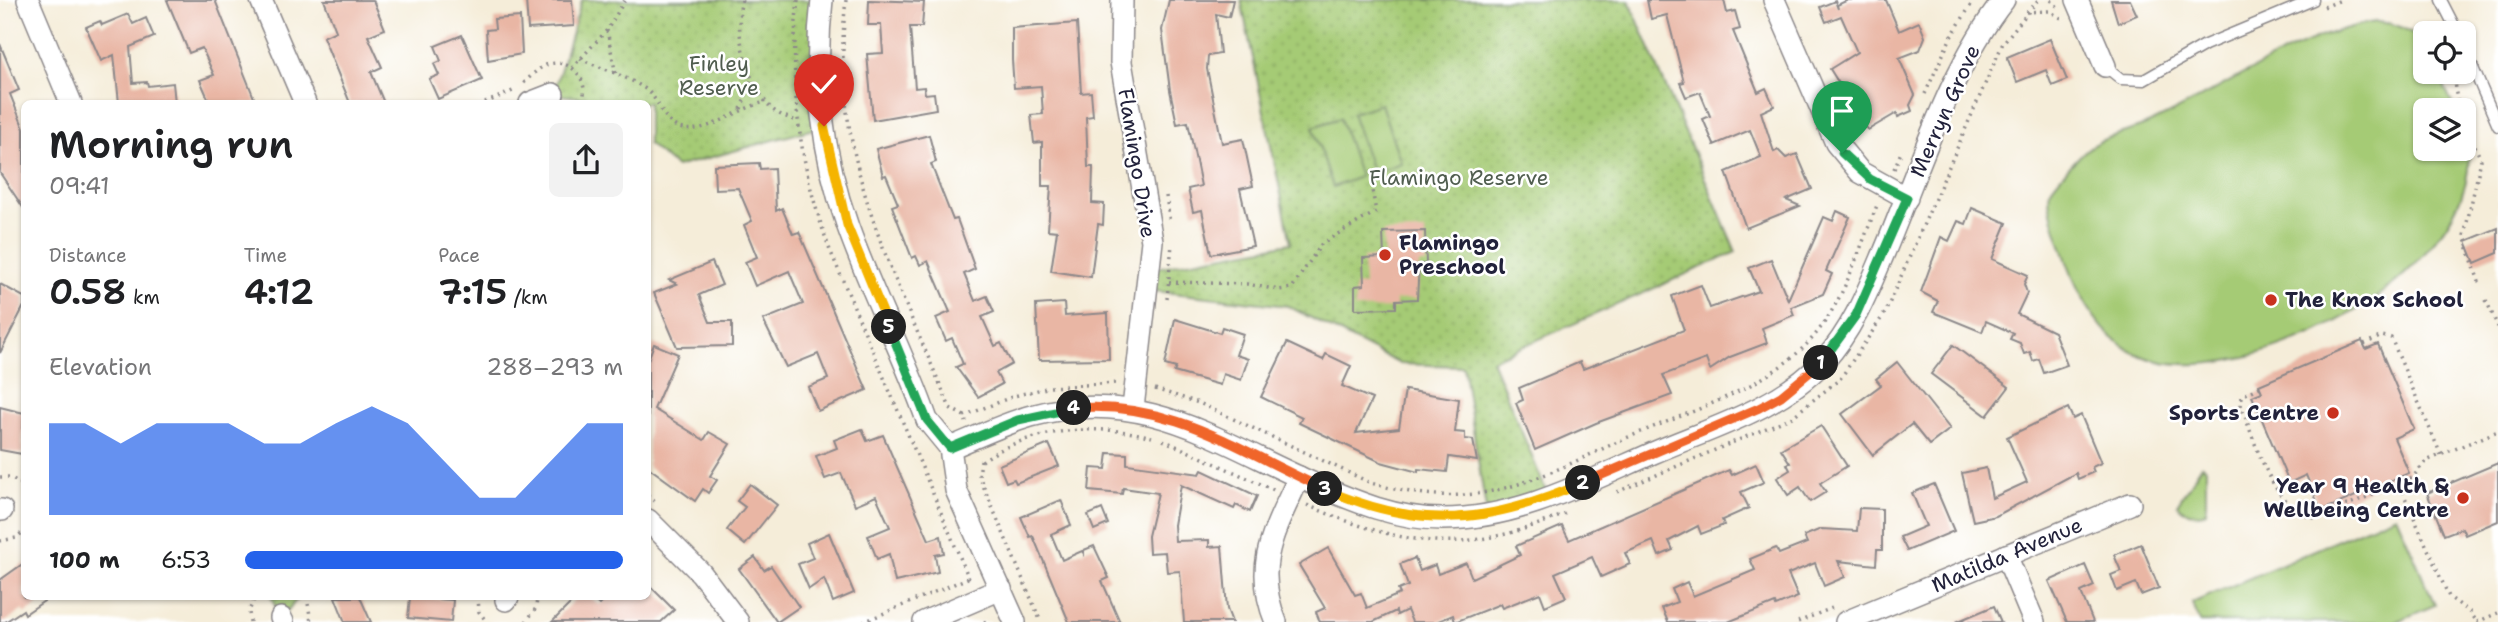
<!DOCTYPE html>
<html lang="en">
<head>
<meta charset="utf-8">
<style>
	:root { --surface:#fff; --page:#f2f2f2; --text:#202124; --muted:#757577; --accent:#2563eb }
	body { margin:0; font-family:"Shantell Sans",sans-serif; background:var(--page); color:var(--text); height:100vh; display:flex; flex-direction:column; font-size:26px; white-space:nowrap }
	* { box-sizing:border-box; margin:0 }
	p { font-size:23px; color:var(--muted) }
	.icon { flex:none; width:38px; height:38px; fill:none; stroke:currentColor; stroke-width:2; stroke-linecap:round; stroke-linejoin:round }
	.map { position:relative; flex:1; overflow:hidden }
	.sheet { position:absolute; left:21px; top:100px; width:630px; height:500px; display:flex; flex-direction:column; background:var(--surface); border-radius:10px; box-shadow:0 2px 5px #0004 }
	.sheet>* { flex:none }
	.controls { position:absolute; left:2413px; top:21px; display:grid; gap:14px }
	.controls a { display:grid; place-items:center; width:63px; height:63px; border-radius:10px; background:var(--surface); box-shadow:0 2px 5px #0004; font-size:35px }
	.pin { position:absolute; display:grid; place-items:center; width:60px; height:60px; color:#fff; margin:-72px -30px; border-radius:50% 50% 50% 0; rotate:-45deg; box-shadow:0 0 7px #0007 }
	.pin .icon { rotate:45deg }
	.km { position:absolute; width:35px; height:35px; margin:-18px; border-radius:50%; background:#222; color:#fff; font-size:19px; line-height:35px; text-align:center }
	.round { display:grid; place-items:center; flex:none; width:74px; height:74px; border-radius:10px; background:var(--page) }
	.headline { display:flex; align-items:center; justify-content:space-between; height:119px; padding:0 28px }
	h1 { font-size:38px; font-weight:600; line-height:52px }
	.stats { display:grid; grid-template-columns:repeat(3,1fr); gap:10px; height:119px; padding:7px 28px }
	.stats div { display:grid; align-content:center }
	.stats b { font-size:35px; font-weight:600 }
	.stats small { font-size:19px; font-weight:400 }
	.stats p { font-size:19px }
	.chart { height:196px; padding:14px 28px }
	.chart p { display:flex; justify-content:space-between }
	.chart svg { width:100%; height:126px; margin-top:7px; fill:var(--accent); opacity:.7 }
	ul { padding:0 28px; list-style:none; font-size:23px }
	li { display:grid; grid-template-columns:112px 84px 1fr; align-items:center; height:52px }
	li i { height:18px; border-radius:9px; background:var(--accent) }
	.map>svg:first-child { display:block }
	.park { fill:url(#park-dots); stroke:#647658; stroke-width:2 }
	.pitch { fill:#a5cb75; stroke:#647658; stroke-width:2 }
	.building { fill:#e9b6a4 }
	.lines { fill:none; stroke-linecap:round; stroke-linejoin:round }
	.service-casing { stroke:#8c888a; stroke-width:13 }
	.minor-casing { stroke:#8c888a; stroke-width:24 }
	.path { stroke:#8c888a; stroke-width:3.5; stroke-dasharray:2 5; stroke-linecap:butt }
	.service { stroke:#fff; stroke-width:10 }
	.minor { stroke:#fff; stroke-width:21 }
	.split-1-casing { stroke:#fff; stroke-width:14 }
	.split-2-casing { stroke:#fff; stroke-width:14 }
	.split-3-casing { stroke:#fff; stroke-width:14 }
	.split-4-casing { stroke:#fff; stroke-width:14 }
	.split-5-casing { stroke:#fff; stroke-width:14 }
	.split-6-casing { stroke:#fff; stroke-width:14 }
	.split-1 { stroke:#22a559; stroke-width:9 }
	.split-2 { stroke:#f0652b; stroke-width:9 }
	.split-3 { stroke:#f5b400; stroke-width:9 }
	.split-4 { stroke:#f0652b; stroke-width:9 }
	.split-5 { stroke:#22a559; stroke-width:9 }
	.split-6 { stroke:#f5b400; stroke-width:9 }
	.poi-dot { fill:#c8321e; stroke:#fff; stroke-width:2.5 }
	.labels { text-anchor:middle; stroke-width:5; stroke-linejoin:round; paint-order:stroke }
	.park-label { font-size:21px; fill:#505d4f; stroke:#fff }
	.street-label { font-size:21px; fill:#22223b; stroke:#fff }
	.poi-label { font-size:21px; font-weight:bold; fill:#22223b; stroke:#fff; text-anchor:start }
</style>
</head>
<body>
<div class="map">
<svg width="2498" height="622" viewBox="0 0 2498 622">
	<defs>
		<pattern id="park-dots" width="8" height="8" patternUnits="userSpaceOnUse" patternTransform="scale(1.75)"><rect width="8" height="8" fill="#a5cb75"/><path d="M2 2h.1M6 6h.1" fill="none" stroke="#8eae66" stroke-width="1.8" stroke-linecap="round"/></pattern>
	</defs>
	<rect width="100%" height="100%" fill="#fff"/>
	<filter id="ink" filterUnits="userSpaceOnUse"><feTurbulence type="fractalNoise" baseFrequency=".0143" numOctaves="2"/><feDisplacementMap in="SourceGraphic" scale="14" xChannelSelector="R" yChannelSelector="G"/><feConvolveMatrix kernelMatrix="1 2 1 2 8 2 1 2 1" color-interpolation-filters="sRGB"/></filter>
	<filter id="wash" filterUnits="userSpaceOnUse"><feTurbulence type="fractalNoise" baseFrequency=".00686" numOctaves="4" result="noise"/><feDisplacementMap in="SourceGraphic" scale="28" xChannelSelector="R" yChannelSelector="G"/><feGaussianBlur stdDeviation="1.57" result="paint"/><feColorMatrix in="noise" values="0 0 0 0 0 0 0 0 0 0 0 0 0 0 0 0 0 1.4 0 .05"/><feComposite in="paint" operator="in"/></filter>
	<g filter="url(#wash)">
		<rect width="100%" height="100%" fill="#f5edd9"/>
		<g class="park">
			<polygon points="582,0 822,0 824,126 676,167 648,144 648,103 597,103 592,99 553,94"/>
			<polygon points="1241,0 1629,0 1736,252 1492,360 1549,498 1487,516 1463,366 1400,364 1288,306 1147,290 1149,269 1291,243"/>
			<polygon points="271,597 299,597 281,618"/>
		</g>
		<g class="pitch">
			<path d="M2375 22C2392 22 2417 30 2425 48 2427 55 2426 65 2426 72H2438L2455 110H2426V149H2464V131C2482 185 2444 235 2408 271 2352 326 2208 393 2131 351 2098 333 2079 296 2067 262 2062 247 2045 205 2050 191 2054 183 2078 157 2085 151 2102 136 2128 133 2148 124 2220 92 2297 34 2375 22Z"/>
			<polygon points="1381,104 1401,163 1373,173 1352,113"/>
			<polygon points="1340,118 1360,177 1333,187 1313,127"/>
			<polygon points="2202,465 2206,468 2206,512 2199,515 2183,510 2177,505"/>
			<polygon points="2396,515 2435,605 2395,622 2200,622 2192,603"/>
		</g>
		<g id="blocks">
			<g class="building">
				<polygon points="167,0 215,0 256,103 210,103 200,80 214,75 202,48 189,53"/>
				<polygon points="324,0 373,0 385,29 368,36 382,67 371,72 384,103 350,103 323,37 336,31"/>
				<polygon points="526,0 572,0 574,26 528,29"/>
				<polygon points="869,0 924,2 922,27 910,27 915,88 924,87 925,94 934,93 936,109 873,120 867,54 883,53 881,25 868,25"/>
				<polygon points="1169,0 1233,0 1229,17 1216,14 1220,54 1208,56 1207,69 1222,143 1243,139 1253,186 1240,189 1253,246 1211,254 1202,210 1193,212 1188,189 1201,186 1188,122 1177,124 1170,90 1162,30"/>
				<polygon points="1647,0 1724,0 1727,13 1735,11 1740,29 1733,31 1758,92 1766,88 1774,106 1761,112 1774,152 1778,150 1786,158 1797,154 1812,189 1786,200 1800,206 1746,228 1726,172 1761,157 1750,130 1714,145 1703,119 1710,116 1700,92 1686,97 1680,83 1684,82 1667,15 1651,19"/>
				<polygon points="1848,0 1886,0 1899,31 1919,22 1925,37 1920,50 1899,58 1915,95 1910,105 1912,111 1898,117 1897,113 1868,130 1830,69 1857,52 1841,16 1826,22 1820,7 1835,1 1838,9 1837,5"/>
				<polygon points="2111,0 2130,0 2137,15 2118,23"/>
				<polygon points="128,14 133,24 146,18 154,37 130,47 133,83 147,82 148,86 173,83 175,103 119,103 114,55 101,61 86,27 100,21 102,25"/>
				<polygon points="520,17 522,54 488,60 486,30 495,29 494,19"/>
				<polygon points="1077,23 1081,93 1091,92 1093,116 1086,117 1088,167 1093,167 1092,203 1104,204 1103,225 1098,224 1091,277 1051,271 1057,231 1048,230 1051,186 1042,186 1042,142 1034,143 1031,115 1043,114 1041,86 1014,88 1012,60 1012,28"/>
				<polygon points="462,35 482,80 438,99 429,79 439,75 434,64 441,61 435,46"/>
				<polygon points="2050,39 2067,80 2052,86 2046,70 2017,82 2007,57"/>
				<polygon points="0,44 19,90 10,94 24,129 24,209 0,173"/>
				<polygon points="929,135 936,162 931,164 953,220 957,219 975,269 964,274 975,301 987,296 994,312 982,317 995,346 1001,343 1012,364 996,373 1002,384 978,397 956,367 963,364 952,338 946,341 936,318 950,312 928,261 920,265 916,256 912,258 892,206 898,204 886,175 883,176 876,149"/>
				<polygon points="759,163 760,169 774,168 776,211 782,208 793,234 799,232 867,390 818,411 808,387 828,379 818,354 786,367 763,320 803,304 789,271 755,286 745,262 757,257 744,225 752,221 738,188 715,189 714,165"/>
				<polygon points="1972,208 2007,223 1992,259 2028,275 2024,284 2027,293 2017,314 2054,332 2067,365 2044,373 2039,359 2033,361 2030,352 2024,354 2020,343 2010,339 2013,333 1986,321 1982,332 1933,312 1938,301 1921,292 1941,237 1949,241 1958,221 1966,224"/>
				<polygon points="1837,211 1850,217 1826,271 1832,274 1823,294 1791,307 1794,315 1762,328 1767,343 1730,357 1710,370 1706,359 1663,375 1672,395 1596,423 1535,450 1516,403 1523,400 1519,388 1580,362 1583,369 1684,330 1672,296 1701,285 1710,308 1759,291 1749,268 1771,259 1788,300 1824,217 1833,221"/>
				<polygon points="2498,228 2498,253 2475,263 2466,241"/>
				<polygon points="1425,231 1426,264 1419,264 1417,299 1396,300 1396,308 1355,309 1355,286 1364,285 1363,258 1384,257 1383,232"/>
				<polygon points="712,262 722,285 699,295 710,322 732,322 732,346 677,347 654,293 677,284 669,280"/>
				<polygon points="0,284 24,297 24,306 0,353"/>
				<polygon points="1064,303 1065,316 1108,313 1109,359 1039,360 1036,305"/>
				<polygon points="1175,319 1220,333 1222,327 1243,334 1236,355 1248,359 1241,380 1223,374 1220,385 1174,372 1176,368 1165,365"/>
				<polygon points="2362,341 2366,349 2378,344 2414,429 2394,438 2409,473 2321,511 2306,475 2289,483 2252,396 2262,392 2259,385"/>
				<polygon points="1287,343 1323,360 1326,354 1351,366 1342,386 1372,399 1356,433 1399,428 1405,390 1459,399 1455,432 1465,433 1465,439 1473,440 1477,461 1449,457 1447,472 1418,469 1418,472 1381,462 1299,423 1302,417 1261,397"/>
				<polygon points="654,344 678,354 654,409 704,440 709,432 730,444 710,476 717,480 708,493 703,489 695,501 648,467 648,360"/>
				<polygon points="1953,345 2009,387 1987,416 1931,374"/>
				<polygon points="1897,362 1950,429 1929,445 1912,424 1873,455 1842,414 1881,385 1876,379"/>
				<polygon points="0,407 24,413 22,454 0,450"/>
				<polygon points="2068,408 2073,419 2081,415 2101,463 2092,467 2094,472 2078,479 2076,473 1996,516 1973,521 1962,473 1986,468 1992,498 2027,482 2007,437"/>
				<polygon points="1821,426 1847,466 1820,483 1826,492 1810,502 1800,487 1788,495 1777,478 1790,470 1787,464 1790,463 1781,449"/>
				<polygon points="862,429 867,441 883,435 929,540 941,536 944,553 935,555 938,572 895,582 889,554 877,559 868,536 890,527 876,496 855,505 841,473 825,479 816,456 837,448 834,440"/>
				<polygon points="1049,444 1059,466 1016,483 1014,479 1006,482 999,465"/>
				<polygon points="1108,453 1127,454 1127,464 1200,474 1202,470 1257,496 1250,512 1236,505 1234,509 1181,485 1174,525 1175,541 1209,540 1209,547 1222,546 1227,609 1232,622 1184,622 1180,571 1167,572 1165,552 1149,553 1148,536 1158,493 1123,488 1122,494 1089,491 1091,468 1106,469"/>
				<polygon points="2498,463 2498,521 2465,535 2462,528 2444,535 2427,493"/>
				<polygon points="1756,464 1764,482 1741,492 1749,508 1722,520 1724,525 1701,534 1698,526 1669,541 1673,550 1659,556 1653,541 1625,553 1630,564 1601,577 1592,557 1555,573 1566,597 1545,606 1540,593 1502,608 1500,604 1455,622 1453,615 1436,622 1412,622 1407,610 1397,615 1396,611 1373,622 1320,622 1316,612 1325,608 1299,565 1328,548 1355,595 1361,593 1367,608 1400,594 1398,590 1408,586 1400,564 1415,558 1420,571 1435,565 1438,574 1466,563 1472,578 1520,555 1516,546 1562,526 1569,540 1729,470 1732,475"/>
				<polygon points="750,484 777,505 745,545 727,530 745,507 737,501"/>
				<polygon points="1934,484 1954,531 1907,551 1900,537 1926,526 1912,493"/>
				<polygon points="1061,500 1071,525 1051,534 1062,560 1082,551 1084,554 1084,550 1094,546 1109,578 1102,581 1120,622 1069,622 1033,536 1030,537 1021,517"/>
				<polygon points="1859,508 1882,509 1882,550 1877,550 1876,565 1838,561 1845,577 1824,586 1815,563 1788,574 1798,597 1776,606 1775,603 1728,622 1668,622 1662,608 1677,602 1672,589 1687,582 1693,596 1755,570 1750,559 1776,548 1779,554 1807,543 1804,536 1821,529 1857,531"/>
				<polygon points="1102,509 1108,524 1094,530 1088,515"/>
				<polygon points="829,533 854,593 833,602 824,579 809,589 798,564 813,558 807,543"/>
				<polygon points="2141,544 2159,588 2141,595 2136,583 2117,591 2111,575 2121,571 2114,555"/>
				<polygon points="755,557 764,570 771,566 799,607 777,622 739,569"/>
				<polygon points="24,563 24,597 50,597 25,614 23,610 5,622 0,622 0,580"/>
				<polygon points="2085,565 2094,586 2081,592 2093,622 2067,622 2049,581"/>
				<polygon points="648,584 674,610 661,622 552,622 577,597 590,597 599,605 607,597 648,597"/>
				<polygon points="335,597 360,597 371,622 345,622"/>
				<polygon points="410,597 453,600 451,622 408,618"/>
				<polygon points="1994,606 2001,622 1956,622"/>
			</g>
		</g>
	</g>
	<g filter="url(#ink)">
		<use href="#blocks" fill-opacity="0" stroke="#8c888a" stroke-width="2"/>
		<g class="lines">
			<defs>
				<g id="service">
					<polyline points="2441,0 2458,33"/>
					<polyline points="2464,47 2498,126"/>
					<polyline points="2105,66 2121,79 2144,80 2205,45 2313,0"/>
				</g>
				<g id="minor">
					<polyline points="28,0 71,103"/>
					<polyline points="261,0 305,103"/>
					<path d="M822 0C813 75 822 155 848 227 871 292 904 354 927 420L950 448 956 490 1015 622"/>
					<polyline points="1122,0 1121,62 1152,241 1133,408"/>
					<polyline points="1774,0 1836,143 1860,172 1907,198"/>
					<polyline points="2077,0 2105,66"/>
					<polyline points="530,103 553,94"/>
					<path d="M950 448C977 437 1003 424 1031 416 1141 385 1217 441 1312 483 1354 501 1395 519 1442 519 1517 519 1585 483 1653 453 1711 428 1779 409 1824 361 1852 330 1867 293 1883 255 1918 173 1949 69 2004 0"/>
					<polyline points="0,510 2,510"/>
					<polyline points="648,520 701,573 738,622"/>
					<polyline points="2006,555 2034,622"/>
					<polyline points="506,600 508,597"/>
					<polyline points="281,618 283,622"/>
					<polyline points="924,622 1001,589"/>
					<path d="M1276 622C1252 564 1275 530 1299 477"/>
					<polyline points="1846,622 2130,504"/>
				</g>
			</defs>
			<use href="#service" class="service-casing"/>
			<use href="#minor" class="minor-casing"/>
			<g class="path">
				<path d="M742 0C733 31 748 86 772 109 779 115 788 118 797 121"/>
				<path d="M798 0C788 86 800 169 830 250L970 581"/>
				<path d="M846 0C828 152 893 272 950 408L964 416 966 422"/>
				<polyline points="2051,0 2058,7"/>
				<polyline points="2324,7 2341,0"/>
				<polyline points="2026,12 2049,11 2065,20"/>
				<polyline points="607,30 616,75"/>
				<path d="M580 59C601 68 626 76 644 88 666 103 661 137 701 128 723 123 742 107 766 102"/>
				<polyline points="572,68 607,30 625,0"/>
				<polyline points="2452,72 2459,110"/>
				<path d="M524 83C531 76 537 69 546 65 570 56 591 80 582 103"/>
				<polyline points="1925,94 1951,37 1974,0"/>
				<polyline points="485,103 515,90"/>
				<polyline points="741,109 752,78"/>
				<polyline points="2464,120 2481,160 2464,236 2480,285"/>
				<polyline points="1894,169 1902,150"/>
				<polyline points="1166,196 1170,223"/>
				<polyline points="1169,282 1247,284 1279,290 1292,288 1322,243 1376,212 1372,189"/>
				<polyline points="1167,299 1172,244"/>
				<polyline points="2486,300 2498,327"/>
				<polyline points="2364,344 2382,336 2391,338 2441,455"/>
				<path d="M2260 387 2242 396 2241 406C2255 440 2273 513 2315 518L2399 484 2412 478 2426 461 2498 431"/>
				<path d="M1155 389 1199 403 1371 483C1406 493 1439 498 1475 494 1528 487 1577 460 1624 439 1685 413 1759 392 1807 344 1843 307 1859 249 1878 203"/>
				<polyline points="964,416 1014,396 1050,387 1117,383"/>
				<polyline points="1163,440 1274,490"/>
				<polyline points="981,460 979,476 1041,622"/>
				<path d="M982 461C1028 428 1099 423 1152 437"/>
				<polyline points="0,477 9,477 24,485"/>
				<polyline points="2397,479 2449,597 2470,612 2477,622"/>
				<polyline points="1617,492 1792,417 1840,379 1885,313 2003,43 2038,0"/>
				<polyline points="648,495 655,502"/>
				<path d="M1307 505C1405 547 1464 556 1565 514"/>
				<polyline points="0,541 16,538 24,531"/>
				<polyline points="307,597 311,622"/>
				<polyline points="478,597 479,612 487,622"/>
				<polyline points="250,622 249,611 255,597"/>
				<polyline points="526,622 536,608 537,597"/>
				<polyline points="863,622 968,578"/>
				<polyline points="984,622 987,621"/>
				<polyline points="1798,622 1832,608"/>
				<polyline points="2477,622 2498,613"/>
			</g>
			<use href="#service" class="service"/>
			<use href="#minor" class="minor"/>
		</g>
	</g>
	<g class="lines" filter="url(#ink)">
		<defs>
			<polyline id="split-1" points="1821,363 1856,315 1907,198 1870,179 1842,153"/>
			<polyline id="split-2" points="1583,483 1759,408 1781,396 1821,363"/>
			<path id="split-3" d="M1325 489C1420 531 1489 524 1583 483"/>
			<path id="split-4" d="M1074 408C1172 400 1240 451 1325 489"/>
			<polyline id="split-5" points="889,327 927,420 950,448 1018,420 1074,408"/>
			<polyline id="split-6" points="824,126 847,225 889,327"/>
		</defs>
		<use href="#split-1" class="split-1-casing"/>
		<use href="#split-2" class="split-2-casing"/>
		<use href="#split-3" class="split-3-casing"/>
		<use href="#split-4" class="split-4-casing"/>
		<use href="#split-5" class="split-5-casing"/>
		<use href="#split-6" class="split-6-casing"/>
		<use href="#split-1" class="split-1"/>
		<use href="#split-2" class="split-2"/>
		<use href="#split-3" class="split-3"/>
		<use href="#split-4" class="split-4"/>
		<use href="#split-5" class="split-5"/>
		<use href="#split-6" class="split-6"/>
	</g>
	<g class="poi-dot">
		<circle cx="1385" cy="255" r="7"/>
		<circle cx="2271" cy="300" r="7"/>
		<circle cx="2333" cy="413" r="7"/>
		<circle cx="2463" cy="498" r="7"/>
	</g>
	<g class="labels">
		<g class="park-label">
			<text x="719" y="71">Finley<tspan x="719" dy="24">Reserve</tspan></text>
			<text x="1459" y="185">Flamingo Reserve</text>
		</g>
		<g class="street-label">
			<text transform="translate(1945 111) rotate(-66)" y="7">Merryn Grove</text>
			<text transform="translate(1137 163) rotate(81)" y="7">Flamingo Drive</text>
			<text transform="translate(2007 555) rotate(-23)" y="7">Matilda Avenue</text>
		</g>
		<g class="poi-label">
			<text x="1399" y="250">Flamingo<tspan x="1399" dy="24">Preschool</tspan></text>
			<text x="2285" y="307">The Knox School</text>
			<text x="2319" y="420" text-anchor="end">Sports Centre</text>
			<text x="2449" y="493" text-anchor="end">Year 9 Health &amp;<tspan x="2449" dy="24">Wellbeing Centre</tspan></text>
		</g>
	</g>
</svg>
<div class="controls">
<a><svg class="icon" aria-label="locate" viewBox="0 0 24 24"><circle cx="12" cy="12" r="6"/><path d="M12 2v4M12 18v4M2 12h4M18 12h4"/></svg></a>
<a><svg class="icon" aria-label="layers" viewBox="0 0 24 24"><path d="M12 4l9 5-9 5-9-5zM3 14l9 5 9-5"/></svg></a>
</div>
<div class="pin" style="left:1842px;top:153px;background:#1e9e55"><svg class="icon" aria-label="arrive" viewBox="0 0 24 24"><path d="M6 21V4h12l-3 4 3 4H6"/></svg></div>
<div class="pin" style="left:824px;top:126px;background:#d93025"><svg class="icon" aria-label="check" viewBox="0 0 24 24"><path d="M5 12l5 5 9-10"/></svg></div>
<b class="km" style="left:1821px;top:363px">1</b>
<b class="km" style="left:1583px;top:483px">2</b>
<b class="km" style="left:1325px;top:489px">3</b>
<b class="km" style="left:1074px;top:408px">4</b>
<b class="km" style="left:889px;top:327px">5</b>
<section class="sheet">
<div class="headline"><div><h1>Morning run</h1><p>09:41</p></div><a class="round"><svg class="icon" aria-label="share" viewBox="0 0 24 24"><path d="M12 15V3M7 8l5-5 5 5M5 13v7h14v-7"/></svg></a></div>
<div class="stats">
<div><p>Distance</p><b>0.58<small> km</small></b></div>
<div><p>Time</p><b>4:12</b></div>
<div><p>Pace</p><b>7:15<small> /km</small></b></div>
</div>
<div class="chart"><p><span>Elevation</span>288–293 m</p>
<svg viewBox="0 0 160 44" preserveAspectRatio="none"><path d="M0 44V12L10 12L20 19L30 12L40 12L50 12L60 19L70 19L80 12L90 6L100 12L110 25L120 38L130 38L140 25L150 12L160 12V44z"/></svg>
</div>
<ul>
<li><b>100 m</b>6:53<i style="width:100%"></i></li>
</ul>
</section>
</div>
</body>
</html>
